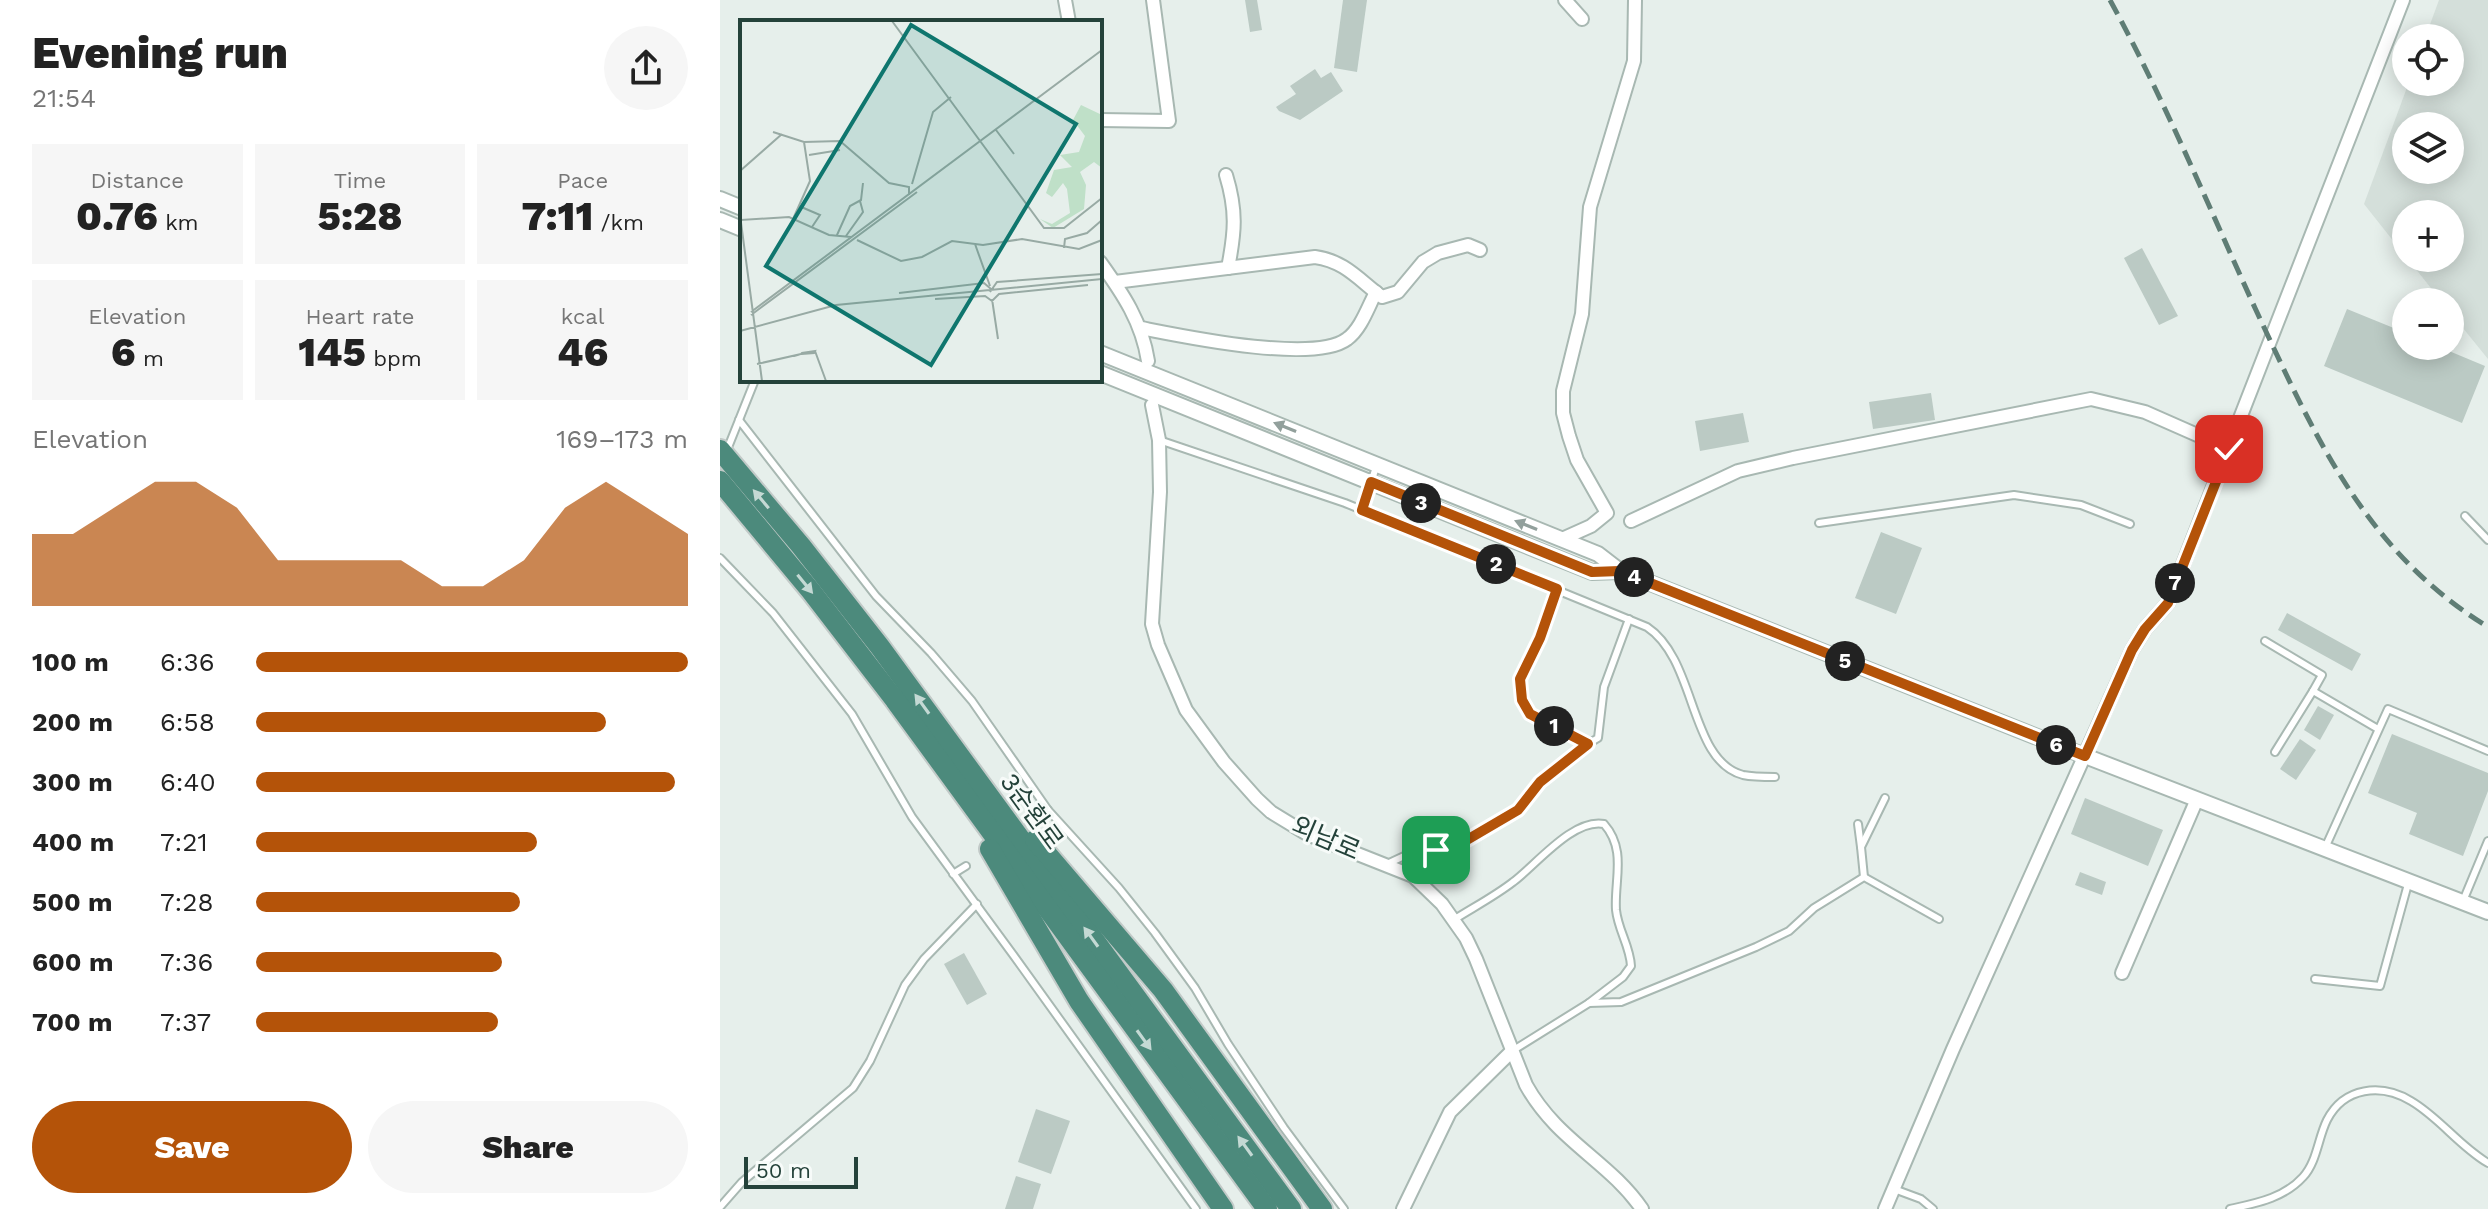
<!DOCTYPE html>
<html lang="en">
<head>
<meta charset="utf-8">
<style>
	:root { --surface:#fff; --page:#f6f6f6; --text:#222; --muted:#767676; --accent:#b45309 }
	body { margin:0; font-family:"Work Sans","Noto Sans KR",sans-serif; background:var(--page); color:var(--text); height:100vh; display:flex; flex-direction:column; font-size:30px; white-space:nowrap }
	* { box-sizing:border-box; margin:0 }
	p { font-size:26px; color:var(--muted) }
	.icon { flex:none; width:44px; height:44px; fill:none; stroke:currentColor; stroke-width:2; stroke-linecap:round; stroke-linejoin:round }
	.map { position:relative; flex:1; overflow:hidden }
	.panel { display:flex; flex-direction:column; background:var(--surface); width:720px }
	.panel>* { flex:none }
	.controls { position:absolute; left:1672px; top:24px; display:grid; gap:16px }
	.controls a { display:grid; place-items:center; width:72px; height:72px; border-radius:50%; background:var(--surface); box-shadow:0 4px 20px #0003; font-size:40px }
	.scale { position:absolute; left:24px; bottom:20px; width:114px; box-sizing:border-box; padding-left:8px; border:4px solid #24423a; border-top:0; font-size:22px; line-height:28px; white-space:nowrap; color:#24423a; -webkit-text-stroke:6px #f7fbf9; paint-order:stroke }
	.pin { position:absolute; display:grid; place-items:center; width:68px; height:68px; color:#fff; margin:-34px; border-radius:16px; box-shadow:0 4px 12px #0006 }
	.km { position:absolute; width:40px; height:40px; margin:-20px; border-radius:50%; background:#222; color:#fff; font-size:22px; line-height:40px; text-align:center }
	.round { display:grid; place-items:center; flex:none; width:84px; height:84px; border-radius:42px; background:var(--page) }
	.head { display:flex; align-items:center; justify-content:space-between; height:136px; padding:0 32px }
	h1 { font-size:44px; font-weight:800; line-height:60px }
	.metrics { display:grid; grid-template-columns:repeat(3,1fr); gap:12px; height:136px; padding:8px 32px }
	.metrics div { display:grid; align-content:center; border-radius:0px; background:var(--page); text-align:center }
	.metrics b { font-size:40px; font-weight:800 }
	.metrics small { font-size:22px; font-weight:400 }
	.metrics p { font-size:22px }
	.chart { height:224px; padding:16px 32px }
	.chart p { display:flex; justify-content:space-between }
	.chart svg { width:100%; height:144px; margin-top:8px; fill:var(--accent); opacity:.7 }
	.primary-button { display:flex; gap:16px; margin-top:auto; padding:16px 32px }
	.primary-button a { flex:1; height:92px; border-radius:48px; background:var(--accent); color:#fff; font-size:32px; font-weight:800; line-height:92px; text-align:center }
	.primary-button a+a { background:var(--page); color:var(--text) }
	ul { padding:0 32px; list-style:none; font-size:26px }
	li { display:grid; grid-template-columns:128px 96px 1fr; align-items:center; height:60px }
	li i { height:20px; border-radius:10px; background:var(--accent) }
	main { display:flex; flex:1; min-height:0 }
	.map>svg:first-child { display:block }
	.built { fill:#d4dfda; fill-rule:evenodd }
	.building { fill:#bbcac4 }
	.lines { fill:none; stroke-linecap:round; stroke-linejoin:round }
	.service-casing { stroke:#a8b8b2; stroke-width:10 }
	.minor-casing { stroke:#a8b8b2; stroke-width:16 }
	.tertiary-casing { stroke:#a8b8b2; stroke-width:18 }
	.trunk-casing { stroke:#c2cac8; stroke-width:24 }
	.service { stroke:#fff; stroke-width:6 }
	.minor { stroke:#fff; stroke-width:12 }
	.tertiary { stroke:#fff; stroke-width:14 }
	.trunk { stroke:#4c8a7c; stroke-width:20 }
	.rail { stroke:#5f7d75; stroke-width:5; stroke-dasharray:16 8; stroke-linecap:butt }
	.oneway { fill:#92a09c }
	.oneway2 { fill:#c4d9d4 }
	.route-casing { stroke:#fff; stroke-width:16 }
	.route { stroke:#b45309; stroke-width:10 }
	.labels { text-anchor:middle; stroke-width:6; stroke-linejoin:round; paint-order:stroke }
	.street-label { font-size:26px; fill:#24423a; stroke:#f7fbf9 }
	.inset-road { fill:none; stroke:#98aaa4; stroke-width:2 }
	.view { fill:#0f766e; fill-opacity:0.15; stroke:#0f766e; stroke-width:4 }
	.inset-edge { fill:none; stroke:#24423a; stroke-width:4 }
</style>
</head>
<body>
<main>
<section class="panel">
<div class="head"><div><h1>Evening run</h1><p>21:54</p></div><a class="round"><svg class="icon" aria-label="share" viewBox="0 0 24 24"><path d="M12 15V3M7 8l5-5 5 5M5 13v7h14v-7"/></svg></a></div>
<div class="metrics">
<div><p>Distance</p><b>0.76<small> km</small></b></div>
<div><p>Time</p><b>5:28</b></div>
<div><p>Pace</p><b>7:11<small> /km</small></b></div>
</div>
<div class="metrics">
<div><p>Elevation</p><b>6<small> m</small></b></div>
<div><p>Heart rate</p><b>145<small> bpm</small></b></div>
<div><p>kcal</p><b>46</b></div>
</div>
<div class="chart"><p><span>Elevation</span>169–173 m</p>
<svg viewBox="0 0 160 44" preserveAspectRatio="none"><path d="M0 44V22L10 22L20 14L30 6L40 6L50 14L60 30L70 30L80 30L90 30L100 38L110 38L120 30L130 14L140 6L150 14L160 22V44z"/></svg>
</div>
<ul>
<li><b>100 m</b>6:36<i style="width:100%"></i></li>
<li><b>200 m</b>6:58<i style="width:81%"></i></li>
<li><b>300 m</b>6:40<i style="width:97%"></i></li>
<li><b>400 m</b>7:21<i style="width:65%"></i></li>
<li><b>500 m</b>7:28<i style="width:61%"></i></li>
<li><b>600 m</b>7:36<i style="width:57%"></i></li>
<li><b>700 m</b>7:37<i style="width:56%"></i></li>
</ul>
<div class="primary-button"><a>Save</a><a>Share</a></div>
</section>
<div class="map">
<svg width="1768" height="1209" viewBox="0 0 1768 1209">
	<rect width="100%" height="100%" fill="#e6efeb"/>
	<path class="built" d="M1719 0H1768V359L1730 312V302H1722L1687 258H1730V214H1686V257L1644 204 1689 82H1730V38H1705ZM1686 126H1730V170H1686Z"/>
	<g class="building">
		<polygon points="525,0 537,0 542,30 530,32"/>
		<polygon points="623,0 647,0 637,72 614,68"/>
		<polygon points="595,69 601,78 611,72 623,91 580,120 559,111 556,107 576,94 570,86"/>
		<polygon points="1422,248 1458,316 1439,325 1404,258"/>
		<polygon points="1627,309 1686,333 1686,346 1717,346 1765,366 1742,423 1604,366"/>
		<polygon points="1211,393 1215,420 1153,429 1149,402"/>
		<polygon points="1023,413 1029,442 980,451 975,421"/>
		<polygon points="1161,532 1202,548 1176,614 1135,598"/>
		<polygon points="1567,613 1641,654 1632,671 1558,630"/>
		<polygon points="1598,706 1614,715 1600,740 1584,730"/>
		<polygon points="1672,734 1768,773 1768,791 1743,856 1689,834 1697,813 1648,793"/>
		<polygon points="1580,739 1596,750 1576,780 1560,769"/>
		<polygon points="1365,798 1443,830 1428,866 1351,834"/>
		<polygon points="1360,872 1386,882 1382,895 1355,885"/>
		<polygon points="244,953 267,994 247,1005 224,964"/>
		<polygon points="316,1109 350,1121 331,1174 298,1162"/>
		<polygon points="296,1176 321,1184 313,1209 285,1209"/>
	</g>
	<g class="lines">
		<defs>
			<g id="service">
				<polyline points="19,420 156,596 211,653 252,701 328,810 399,888 435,933 475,988 508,1044 564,1128 624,1209"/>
				<path d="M439 440 625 503 927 627C977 660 969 761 1023 775 1033 777 1044 777 1055 777"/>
				<polyline points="7,450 35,380"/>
				<polyline points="642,510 657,464"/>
				<polyline points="1745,516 1768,540"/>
				<polyline points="1099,523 1294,495 1361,505 1410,524"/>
				<polyline points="0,558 53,613 132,714 192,817 294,956 476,1209"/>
				<polyline points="837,589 820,638 800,679 802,700 810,714 868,744"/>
				<polyline points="1545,641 1602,675 1593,691"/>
				<polyline points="1555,752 1593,691 1658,729"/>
				<polyline points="309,822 328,810"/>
				<polyline points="1138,824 1141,847"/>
				<polyline points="1605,848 1668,709 1768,751"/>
				<polyline points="667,864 697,850 716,850 740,844 798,810 820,782 861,748 878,738 884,687 909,619"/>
				<polyline points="233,874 246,866"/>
				<polyline points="1144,877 1141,847 1165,798"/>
				<polyline points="1743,901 1768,841"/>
				<path d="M735 919C754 907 775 896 793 882 816 865 853 818 884 824 907 850 894 880 896 910 898 930 910 946 911 966L903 977 869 1003"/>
				<polyline points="1595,979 1660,986 1688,884"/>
				<polyline points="792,1051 869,1003 901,1002 1036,947 1069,931 1094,908 1144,877 1219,919"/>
				<polyline points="1174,1189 1201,1199 1213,1209"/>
				<polyline points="0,1207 22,1182 133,1088 150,1061 185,985 204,959 257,904"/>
				<path d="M1510 1209C1537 1203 1564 1198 1583 1177 1597 1162 1598 1138 1607 1120 1624 1087 1661 1083 1691 1101 1720 1118 1739 1146 1768 1163"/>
			</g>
			<g id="minor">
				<polyline points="345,0 349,22"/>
				<polyline points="845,0 862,19"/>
				<polyline points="380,120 449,121 433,0"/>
				<path d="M506 175C517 211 515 232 508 268"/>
				<path d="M380 262C403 294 422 322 428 361"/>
				<path d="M395 282 595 257C625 261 639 280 662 297L678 292 703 262 718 253 748 245 760 250"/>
				<path d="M421 328C462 336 594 364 627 339 641 329 648 307 656 292"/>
				<path d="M432 405 439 440 440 492 432 624 438 645 466 710 504 762 537 799 551 812 587 834 693 876 722 904 746 938 756 959 806 1085C837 1141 889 1161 922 1209"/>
				<polyline points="911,521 1018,471 1073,458 1371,399 1425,412 1509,449"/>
				<polyline points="842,539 871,526 887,513 857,460 849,436 843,413 843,391 862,314 870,207 914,61 915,0"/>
				<polyline points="1402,973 1477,799"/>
				<polyline points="683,1209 730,1112 792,1051"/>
				<polyline points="1165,1209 1233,1049 1412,650 1425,629 1448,603 1683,0"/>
			</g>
			<g id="tertiary">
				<polyline points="0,199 22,208"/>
				<polyline points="0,220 22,229"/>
				<polyline points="380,353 878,554 900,571 1365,756 1768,912"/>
				<polyline points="380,373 872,572 900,571"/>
			</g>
			<g id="trunk">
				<polyline points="0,450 81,546 160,647 571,1209"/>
				<polyline points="0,481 91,591 175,700 547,1209"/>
				<polyline points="315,840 443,990 602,1209"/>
				<polyline points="270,849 359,1001 503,1209"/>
			</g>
		</defs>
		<use href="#service" class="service-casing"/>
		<use href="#minor" class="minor-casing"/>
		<use href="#tertiary" class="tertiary-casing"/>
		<use href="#trunk" class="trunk-casing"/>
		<use href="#service" class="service"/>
		<use href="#minor" class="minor"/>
		<use href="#tertiary" class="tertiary"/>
		<use href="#trunk" class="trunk"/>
		<path class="rail" d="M1390 0C1444 99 1488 205 1535 308 1594 434 1644 551 1768 627"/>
	</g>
	<defs><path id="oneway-solid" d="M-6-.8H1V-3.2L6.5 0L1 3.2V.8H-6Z" transform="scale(2)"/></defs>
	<g class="oneway">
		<use href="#oneway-solid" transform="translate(565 427) rotate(-158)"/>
		<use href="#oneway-solid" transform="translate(806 525) rotate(-158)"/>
	</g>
	<g class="oneway2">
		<use href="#oneway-solid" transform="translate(41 499) rotate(-130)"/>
		<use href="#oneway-solid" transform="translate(85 584) rotate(51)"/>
		<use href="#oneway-solid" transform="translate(202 704) rotate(-126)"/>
		<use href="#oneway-solid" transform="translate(371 937) rotate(-126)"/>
		<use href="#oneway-solid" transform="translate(424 1040) rotate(54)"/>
		<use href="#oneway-solid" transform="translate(525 1146) rotate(-126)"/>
	</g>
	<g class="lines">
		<defs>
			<polyline id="route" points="716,850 740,844 798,810 820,782 868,744 810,714 802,700 800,679 820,638 837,589 642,510 651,482 872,572 900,571 1365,756 1412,650 1425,629 1448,603 1509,449"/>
		</defs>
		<use href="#route" class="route-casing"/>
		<use href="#route" class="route"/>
	</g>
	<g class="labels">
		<g class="street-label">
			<text transform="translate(312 811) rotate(54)" y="9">3순환로</text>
			<text transform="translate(606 838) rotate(23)" y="9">외남로</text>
		</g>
	</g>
	<g transform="translate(20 20)">
		<rect width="362" height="362" fill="#e6efeb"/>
		<path d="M341 85 362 95V148L354 142 340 152 346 165 344 189 313 208 300 199 312 204 330 193 327 169 323 163 312 177 306 173 314 150 332 147 320 135 339 132 345 116 333 100Z" fill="#bfe0c8"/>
		<path class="inset-road" d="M152 1 304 208H324L362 178M256 110 274 134M33 112 64 122 100 121 149 163 169 167V175M69 135 100 130M0 151 42 114M172 164 193 92 211 77M0 173 1 200 49 197 89 215 111 217M59 186 80 195 72 207M0 195 22 361M53 199 70 161 64 122M97 215 110 186 121 180 123 163M106 216 123 192 120 181M117 220 161 241 182 237 212 221 243 225 282 219 339 229 362 220M235 224 250 266M324 228 325 219 347 213 362 200M250 272 257 262 362 254M159 273 244 263 251 269M195 279 245 276 252 281 259 274 348 265M252 279 258 319M11 292 362 30M11 295 177 172M0 311 96 285 362 259M75 331 86 361M75 331 74 333 61 334 62 333ZM17 344 61 334 54 336"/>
		<path class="view" d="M171 5 336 104 191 345 26 246Z"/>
		<rect width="362" height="362" class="inset-edge"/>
	</g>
</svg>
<div class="controls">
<a><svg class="icon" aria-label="locate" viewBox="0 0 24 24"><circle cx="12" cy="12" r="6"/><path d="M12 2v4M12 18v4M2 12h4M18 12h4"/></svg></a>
<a><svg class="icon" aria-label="layers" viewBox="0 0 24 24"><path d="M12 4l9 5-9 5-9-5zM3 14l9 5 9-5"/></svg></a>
<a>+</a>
<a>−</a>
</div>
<div class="scale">50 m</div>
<div class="pin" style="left:716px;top:850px;background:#1e9e55"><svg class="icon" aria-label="arrive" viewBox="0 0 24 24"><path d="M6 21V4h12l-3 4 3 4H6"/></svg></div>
<div class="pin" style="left:1509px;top:449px;background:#d93025"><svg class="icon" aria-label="check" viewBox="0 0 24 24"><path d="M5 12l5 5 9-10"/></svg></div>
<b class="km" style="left:834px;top:726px">1</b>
<b class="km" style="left:776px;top:564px">2</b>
<b class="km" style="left:701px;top:503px">3</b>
<b class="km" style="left:914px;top:577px">4</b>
<b class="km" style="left:1125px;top:661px">5</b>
<b class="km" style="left:1336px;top:745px">6</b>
<b class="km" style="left:1455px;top:583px">7</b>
</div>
</main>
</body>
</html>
